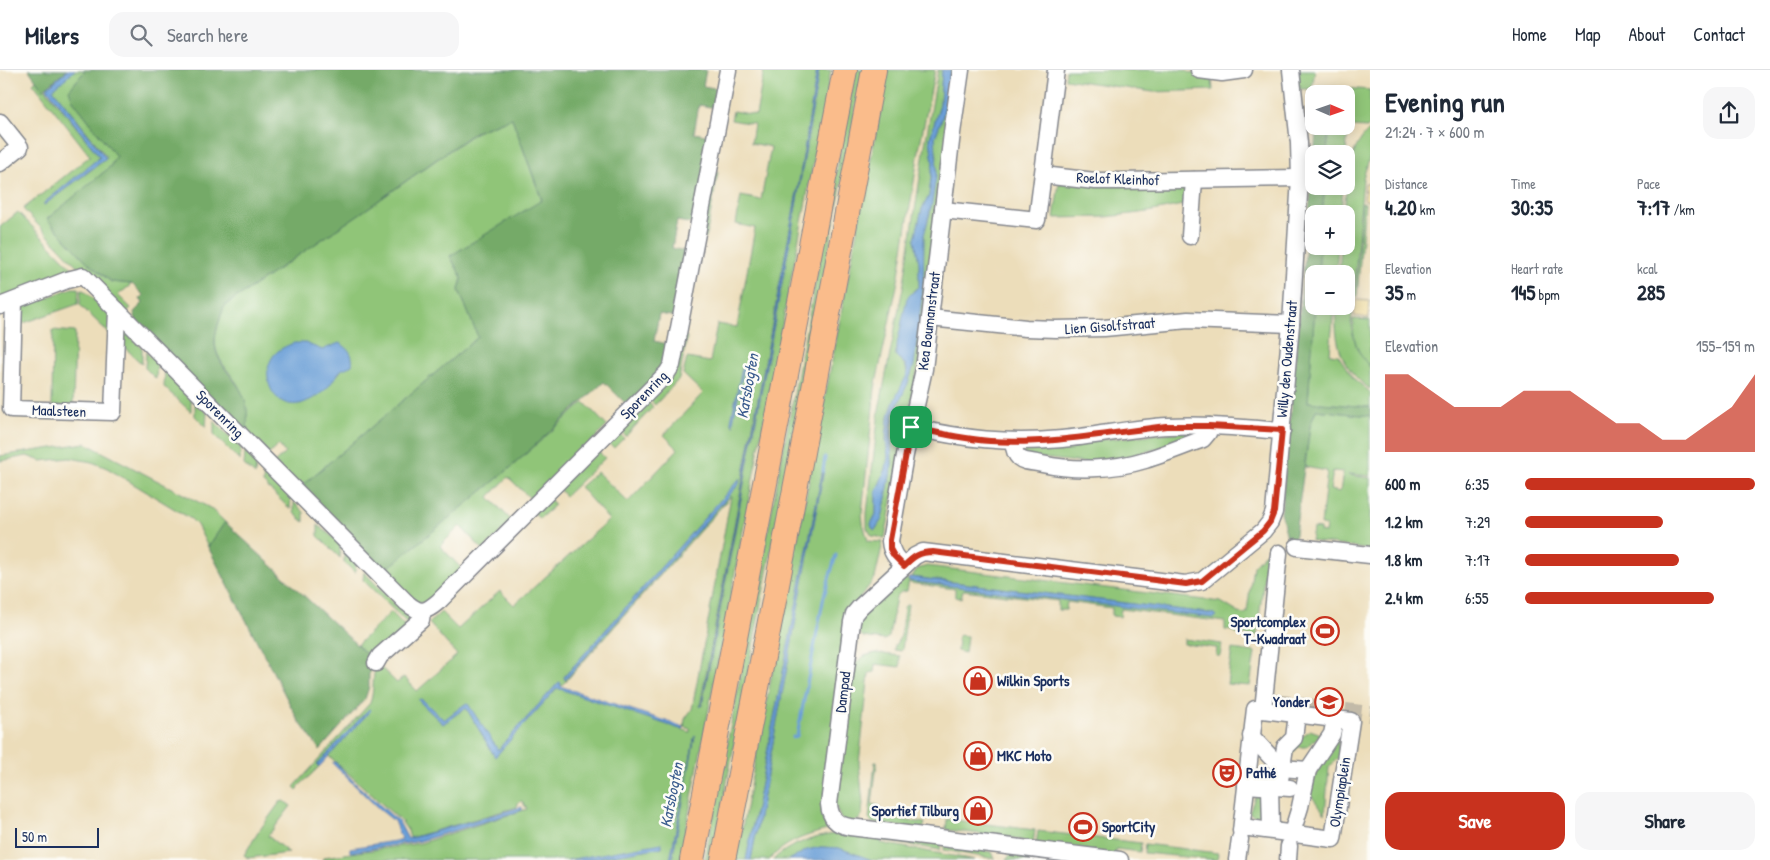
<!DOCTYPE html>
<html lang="en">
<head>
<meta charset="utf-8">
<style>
	:root { --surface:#fff; --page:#f6f6f7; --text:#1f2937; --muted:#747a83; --line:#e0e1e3; --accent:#c8321e }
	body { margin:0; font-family:"Patrick Hand",sans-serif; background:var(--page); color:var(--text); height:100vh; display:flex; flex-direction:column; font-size:19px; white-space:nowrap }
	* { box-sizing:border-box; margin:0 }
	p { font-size:16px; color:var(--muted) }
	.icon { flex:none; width:28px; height:28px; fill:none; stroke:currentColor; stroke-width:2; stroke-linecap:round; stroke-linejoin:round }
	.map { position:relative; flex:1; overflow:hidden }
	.side { display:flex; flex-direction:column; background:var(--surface); width:400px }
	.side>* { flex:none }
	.needle { width:32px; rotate:92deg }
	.buttons { position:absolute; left:1305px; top:15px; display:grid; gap:10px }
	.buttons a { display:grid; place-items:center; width:50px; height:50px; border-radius:10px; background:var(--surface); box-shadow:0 2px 12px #0003; font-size:25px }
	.scale { position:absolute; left:15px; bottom:12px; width:84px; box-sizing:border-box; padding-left:5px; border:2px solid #1b2f5e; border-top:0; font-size:14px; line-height:18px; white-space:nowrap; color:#1b2f5e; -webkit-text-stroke:4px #fdfcf7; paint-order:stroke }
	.pin { position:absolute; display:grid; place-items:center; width:42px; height:42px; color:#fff; margin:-21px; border-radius:10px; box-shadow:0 2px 8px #0006 }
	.round { display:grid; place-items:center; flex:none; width:52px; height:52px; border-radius:15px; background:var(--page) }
	.headline { display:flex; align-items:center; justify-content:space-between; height:85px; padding:0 15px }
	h1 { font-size:28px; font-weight:700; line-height:38px }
	.metrics { display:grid; grid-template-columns:repeat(3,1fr); gap:8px; height:85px; padding:5px 15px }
	.metrics div { display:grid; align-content:center }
	.metrics b { font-size:21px; font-weight:700 }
	.metrics small { font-size:14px; font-weight:400 }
	.metrics p { font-size:14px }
	.chart { height:140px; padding:10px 15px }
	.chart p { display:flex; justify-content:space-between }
	.chart svg { width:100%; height:90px; margin-top:5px; fill:var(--accent); opacity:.7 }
	.action { display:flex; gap:10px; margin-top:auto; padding:10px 15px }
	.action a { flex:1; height:58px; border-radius:15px; background:var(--accent); color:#fff; font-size:20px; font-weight:700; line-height:58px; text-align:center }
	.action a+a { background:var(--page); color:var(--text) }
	ul { padding:0 15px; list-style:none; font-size:16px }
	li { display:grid; grid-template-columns:80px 60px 1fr; align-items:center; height:38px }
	li i { height:12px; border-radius:6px; background:var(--accent) }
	header { display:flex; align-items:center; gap:30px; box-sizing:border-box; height:70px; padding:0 25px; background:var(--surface); border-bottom:1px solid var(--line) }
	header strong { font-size:24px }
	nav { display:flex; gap:28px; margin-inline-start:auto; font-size:18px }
	.search { width:350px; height:45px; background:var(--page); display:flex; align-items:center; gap:12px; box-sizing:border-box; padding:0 18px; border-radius:15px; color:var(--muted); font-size:19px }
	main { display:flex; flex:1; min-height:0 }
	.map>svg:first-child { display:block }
	.green { fill:#90c578; stroke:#567a6b; fill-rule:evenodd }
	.forest { fill:#74aa68; stroke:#486c63 }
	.sand { fill:#eeda9e; stroke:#84847e }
	.water { fill:#6a9fd7; stroke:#42679a }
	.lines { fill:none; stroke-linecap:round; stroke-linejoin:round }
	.stream { stroke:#6a9fd7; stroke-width:3 }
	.minor-tunnel { stroke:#c2baa8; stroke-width:16; stroke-dasharray:16 8; stroke-linecap:butt }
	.minor-casing { stroke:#84868c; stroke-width:19 }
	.highway-casing { stroke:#84868c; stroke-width:26 }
	.minor { stroke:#fff; stroke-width:16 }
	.highway { stroke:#fabc8b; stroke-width:24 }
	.route-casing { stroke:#fff; stroke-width:10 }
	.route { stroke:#c8321e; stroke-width:6 }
	.labels { text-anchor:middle; stroke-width:5; stroke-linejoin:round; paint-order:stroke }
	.street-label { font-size:15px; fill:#1b2f5e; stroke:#fdfcf7 }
	.poi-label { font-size:15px; font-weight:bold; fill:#1b2f5e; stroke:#fdfcf7; text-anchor:start }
	.water-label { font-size:16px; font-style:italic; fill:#3b5c8e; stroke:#fdfcf7 }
</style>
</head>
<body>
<header>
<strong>Milers</strong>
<div class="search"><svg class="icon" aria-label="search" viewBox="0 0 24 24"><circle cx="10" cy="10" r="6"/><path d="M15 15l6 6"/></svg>Search here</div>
<nav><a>Home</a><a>Map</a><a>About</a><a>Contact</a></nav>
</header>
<main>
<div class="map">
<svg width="1370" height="790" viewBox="0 0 1370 790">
	<rect width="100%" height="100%" fill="#fdfcf7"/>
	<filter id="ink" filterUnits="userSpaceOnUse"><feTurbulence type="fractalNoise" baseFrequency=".02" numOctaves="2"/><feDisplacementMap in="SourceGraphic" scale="10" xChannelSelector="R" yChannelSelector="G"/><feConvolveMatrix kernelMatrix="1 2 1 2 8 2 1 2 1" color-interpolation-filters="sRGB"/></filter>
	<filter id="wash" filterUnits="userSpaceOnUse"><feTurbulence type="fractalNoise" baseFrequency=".0096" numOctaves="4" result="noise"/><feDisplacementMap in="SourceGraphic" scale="20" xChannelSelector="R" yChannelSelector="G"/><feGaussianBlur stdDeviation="1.12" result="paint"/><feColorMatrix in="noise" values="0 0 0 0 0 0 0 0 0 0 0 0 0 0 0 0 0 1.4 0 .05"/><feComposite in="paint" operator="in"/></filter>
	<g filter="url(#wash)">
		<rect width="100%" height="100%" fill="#ecddba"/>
		<g class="green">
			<polygon points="75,0 83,0 84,2 74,14 72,29 116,86 110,97 47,149 89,194 111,212 132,214 118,225 131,238 126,243 81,200 23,139 90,86 33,13 36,10 43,19 45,18 100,87 44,133 44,135 106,89 106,86 53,19"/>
			<path d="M764 0H817L799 112 700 636H702L791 165 819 0H831L680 790H672L695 665 670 790H584L662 777V774L568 790H322L324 787 421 773 527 739 522 731 518 733 517 737 410 768 408 761 402 752 329 686 370 641 369 639 318 695 319 697 298 717 299 718 297 720 294 717 370 633C375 620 371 607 377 594L397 613 404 607 417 621 457 585 429 553 441 542 458 559 500 521 514 535 609 450 580 417 597 402 628 432 678 379 664 365 703 323 683 304 687 288 710 292 717 254 737 257 755 158 736 154 741 126 761 130 771 77 751 73 754 54 731 50 733 41 756 45ZM740 409 739 414 565 610 564 607ZM731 426 692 639 685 649 684 657 690 659V662L557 618 495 687 467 639 465 638 443 654 419 631 418 630 421 629 444 650 465 634 498 680 559 612 561 616 566 611Z"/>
			<polygon points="856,0 863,0 712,790 705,790"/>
			<path d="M888 0H935L920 74 898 211 875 318 862 443 863 453 868 471 883 472 875 508 847 545 823 744 831 759C807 765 786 771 769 790H751L824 399H823L746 790H736Z"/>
			<path d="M938 0H942L940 34 930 68 933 93 929 126 922 139 915 169 919 193V216L913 221 896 279V286C903 293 907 295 907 306L886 362 888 386 886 399 876 422V444L871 454 872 458 875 460 882 449 892 395 891 360 894 343 908 313 914 295 923 216 924 164 930 144 937 86 934 75 935 67 943 46 951 0H958L927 249 885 468 872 466 867 458V443L879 340 904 212 925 75Z"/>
			<polygon points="1066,0 1182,0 1212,9 1213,20 1153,22 1065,9"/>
			<polygon points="1299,0 1315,0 1312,19 1297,19"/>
			<polygon points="1332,17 1370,20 1370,55 1367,58 1348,57 1346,84 1327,84 1329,56 1346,56 1346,24 1332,24"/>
			<path d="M512 48 542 131 450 186 462 208 459 220 478 267 299 418 274 393 285 383 279 375 267 386 247 365C247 348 247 331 238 315 229 300 215 290 215 270 216 259 221 247 224 236L368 138 476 62ZM305 273 322 280 341 301C328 317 319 325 300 334Z"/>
			<path d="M1370 59V86L1363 108 1351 256 1357 279 1370 298V319C1340 298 1334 271 1336 236H1346V204H1339L1341 176H1346V144H1344C1347 113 1346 82 1370 59Z"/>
			<polygon points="714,101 718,102 706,168 701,167"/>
			<polygon points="1059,113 1181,117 1188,121 1187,134 1148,142 1106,147 1054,148"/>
			<polygon points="1325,116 1343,116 1341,144 1322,144"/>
			<polygon points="1362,133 1365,133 1357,227 1355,227"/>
			<polygon points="18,142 76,202 0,231 0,157"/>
			<polygon points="1320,176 1338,176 1336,204 1318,204"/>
			<polygon points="72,218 79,218 78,234 18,255 19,238"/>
			<polygon points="81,219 85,221 112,247 111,265 80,235"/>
			<polygon points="1315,236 1334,236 1330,284 1338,285 1353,308 1370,322 1370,337 1308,332"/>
			<path d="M1353 249 1370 250V296C1357 285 1352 266 1353 249Z"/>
			<polygon points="120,256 142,278 142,294 120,273"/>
			<polygon points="53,260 75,262 73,336 52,336"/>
			<polygon points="683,266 687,267 679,309 655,335 648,328"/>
			<polygon points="146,282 157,293 156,309 145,298"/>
			<polygon points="165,301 191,328 191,342 164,317"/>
			<polygon points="646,330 653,337 626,366 618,358"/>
			<polygon points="195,332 207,343 206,357 195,346"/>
			<polygon points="584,332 607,356 533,431 508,407 489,427 512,451 483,480 460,456 440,476 463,500 429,532 418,533 383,502 509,399"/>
			<path d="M1316 340 1370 346V406L1349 404 1348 405 1370 408V480L1311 471 1313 458 1320 459V462L1325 463 1326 456 1321 455 1327 401 1305 397 1310 356ZM1333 401 1343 402 1340 422 1330 420Z"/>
			<polygon points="214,351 241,378 240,391 214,365"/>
			<polygon points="616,360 624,368 614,378 606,370"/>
			<polygon points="1198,360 1187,371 1097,394 1022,386 1019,378"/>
			<polygon points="85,373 210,438 225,452 208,477 197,455 191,449 107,398 92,392 70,388 41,391 27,386 0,391 0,386"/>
			<polygon points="597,380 605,388 565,426 558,418"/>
			<polygon points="245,382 256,393 255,405 244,395"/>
			<polygon points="264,401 291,428 290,439 263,413"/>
			<polygon points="549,428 555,435 539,449 534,442"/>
			<polygon points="294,432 304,442 304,452 294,443"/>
			<polygon points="318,455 340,473 340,488 318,466"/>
			<polygon points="1267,481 1257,566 1235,564 1233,561 1225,560 1225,552 1121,539 1120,547 1112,546 1112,538 1067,532 1066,540 1058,540 1058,531 963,520 961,528 955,527 955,519 910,513 910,511 1064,530 1215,544 912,507 917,499 927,496 1221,532 1239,543 1245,544 1247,542 1253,496"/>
			<polygon points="344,482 356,494 355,503 344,492"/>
			<polygon points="364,502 397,536 400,533 417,549 410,556 363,510"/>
			<polygon points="901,505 909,511 907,521 901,522 896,527 889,567 884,570 863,567 857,560 860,544"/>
			<polygon points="908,534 902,580 901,581 894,580 895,575 901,566 904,537"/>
			<polygon points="391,542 407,558 372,589 357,575"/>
			<polygon points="960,565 967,566 965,583 957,581 958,567"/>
			<polygon points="1184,569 1222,574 1220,586 1216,586 1217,578 1184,574"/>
			<polygon points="1232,579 1255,582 1250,616 1227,614"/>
			<polygon points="876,583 900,586 900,597 875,594 874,602 869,603 859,693 863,733 862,744 859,750 851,752 841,749 834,733 855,594 864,586"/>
			<polygon points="1310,660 1321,664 1307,677 1298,677 1289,688 1288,678"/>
			<polygon points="1336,662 1340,686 1329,697 1325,744 1310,724 1317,701"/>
			<polygon points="875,692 877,692 872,734 880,736 878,747 925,753 923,759 872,753 869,749"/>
			<polygon points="1258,719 1264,725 1267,752 1249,743"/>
			<polygon points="284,731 291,736 268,766 289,783 248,788 244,785 259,761 280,732"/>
			<polygon points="947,749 1035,760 1033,774 1013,768 948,760 946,759"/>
			<polygon points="1038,761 1141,773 1140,782 1116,779 1116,785 1036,775"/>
			<path d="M841 762 941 773 940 780 882 770 881 773 975 790H872L839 778 821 777 807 780 789 790H773C792 771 816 768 841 762Z"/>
			<polygon points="944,774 992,782 995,789 944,780"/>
			<polygon points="1145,774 1218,783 1217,790 1144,783"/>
			<polygon points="1012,783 1031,784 1030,790 1006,790"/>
		</g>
		<g class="forest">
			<polygon points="29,0 67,0 43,20"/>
			<path d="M83 0H706L703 16 720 19 716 38 699 35 694 63 711 66 694 154 677 151 672 178 689 182 677 247 659 244 654 271 672 275 669 290 628 336 604 312 509 399 383 502 299 418 478 267 459 220 462 208 450 186 542 130 512 48 475 62 368 138 224 236C221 247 216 258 215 269 213 293 236 307 244 327 249 339 247 352 247 365L137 254 134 242 143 233 140 229 143 225 132 214 112 212 89 194 47 149 110 97 116 86 72 29 69 20 84 2Z"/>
			<polygon points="1317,56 1329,56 1327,84 1314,84"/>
			<polygon points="1314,89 1314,116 1325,116 1322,144 1314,144 1314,176 1320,176 1318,204 1314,204 1314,236 1315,236 1308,332 1370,337 1370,346 1316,340 1310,356 1294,471 1288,471 1281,443"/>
			<polygon points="225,452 374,591 369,604 369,617 365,629 320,680 298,650 208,477"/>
		</g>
		<g class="sand">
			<polygon points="1365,113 1370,114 1370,131 1364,130"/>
			<polygon points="1356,230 1370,231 1369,248 1354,246"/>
		</g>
		<g class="water">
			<polygon points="68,0 75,0 53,19 106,88 44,135 44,133 100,87 47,18"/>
			<polygon points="817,0 819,0 791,165 701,637 799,112"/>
			<polygon points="942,0 951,0 943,46 935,67 937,100 932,133 924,165 923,216 914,295 908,313 894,343 891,360 892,395 882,449 875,460 872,458 871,454 876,444 876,422 886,399 888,386 886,370 888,349 894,331 907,305 907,299 905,294 896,286 896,279 907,228 919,216 919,193 915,169 922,139 929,126 933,93 930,68 940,34"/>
			<path d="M294 273H305L322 280 339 273C348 277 354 285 352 295 349 297 344 298 341 300 337 304 333 311 329 316 323 323 309 332 299 334 272 339 259 304 274 285 279 279 286 276 294 273Z"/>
			<polygon points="744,297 733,352 733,356 731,351 742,298"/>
			<polygon points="823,399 824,399 751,790 746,790"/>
			<polygon points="740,408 739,414 565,610 564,607"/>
			<polygon points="909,507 1215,544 1217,546 1214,548 910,511 908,508"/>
			<polygon points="559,612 561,613 560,616 684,657 683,660 557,618 495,687 467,639 465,638 443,654 418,630 421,629 444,650 465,634 468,634 498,680"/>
			<polygon points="369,639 371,640 319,697 317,695"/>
			<polygon points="695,665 672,790 670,790"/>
			<polygon points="335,692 357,715 399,752 408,769 522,737 522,740 420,771 350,782 350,778 395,771 401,769 394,751 379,739 332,693"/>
			<polygon points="662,773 662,777 584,790 568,790"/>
			<polygon points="821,777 839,778 872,790 789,790 807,780"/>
		</g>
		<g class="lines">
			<g class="stream">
				<polyline points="823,401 825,387"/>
				<polyline points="793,667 797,666 824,526 836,485"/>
			</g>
		</g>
	</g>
	<g filter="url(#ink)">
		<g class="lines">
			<polyline class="minor-tunnel" points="1274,632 1370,644"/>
			<defs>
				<g id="minor">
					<polyline points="1199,0 1222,3 1244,0"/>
					<polyline points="0,52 20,77 0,93"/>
					<polyline points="1043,105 1095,111 1122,111 1300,108"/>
					<polyline points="943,140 1037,150 1056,0"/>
					<polyline points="1190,166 1194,110"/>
					<polyline points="14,231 11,339 113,342 117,240"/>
					<path d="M0 236 67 210 83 206 407 533C421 545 426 542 439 531L667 303 672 295 728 0"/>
					<polyline points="930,248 1026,258 1056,259 1104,258 1188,250 1291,254"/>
					<path d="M911 357C964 369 1007 374 1062 369 1097 366 1132 358 1168 356 1206 354 1244 358 1282 361"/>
					<path d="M1013 371C1015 393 1023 390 1042 394 1074 401 1113 400 1145 390 1165 384 1184 376 1203 369L1208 363 1209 356"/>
					<polyline points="1297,477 1370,485"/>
					<path d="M904 496C896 488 891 483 890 471L905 385 924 299 952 63 961 0"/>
					<polyline points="376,593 380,586 421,550 422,542"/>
					<polyline points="1263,640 1279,483"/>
					<polyline points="1251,666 1281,698 1308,700"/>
					<polyline points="1246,715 1290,718"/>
					<polyline points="1270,716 1271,760"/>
					<polyline points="1279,717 1285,677 1294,668 1297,644"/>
					<polyline points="1241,761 1255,639 1351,651 1333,769 1242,757"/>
					<polyline points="1291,766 1300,737 1308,700 1332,664 1335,649"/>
					<path d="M1120 790 850 757C837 755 830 748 829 734L852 552 854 544 860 537 915 486 923 482 1185 514 1202 511 1263 461 1270 452 1274 442 1291 254 1300 108 1299 73 1291 0"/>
					<polyline points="1237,790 1240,769"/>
					<polyline points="1288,790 1289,776"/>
				</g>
				<g id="highway">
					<polyline points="692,790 845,0"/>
					<polyline points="723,790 773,536 874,0"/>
				</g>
			</defs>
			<use href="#minor" class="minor-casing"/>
			<use href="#highway" class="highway-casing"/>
			<use href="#minor" class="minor"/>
			<use href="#highway" class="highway"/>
		</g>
	</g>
	<g class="lines" filter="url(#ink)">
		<defs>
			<path id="route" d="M1166 356H1209L1282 360 1274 442 1270 452 1263 461 1202 511 1186 514 933 482C919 482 913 487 904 496L894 486 890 479V470L911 357C937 363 964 369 990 371 1048 375 1108 363 1166 356Z"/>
		</defs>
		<use href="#route" class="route-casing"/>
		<use href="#route" class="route"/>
	</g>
	<defs>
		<symbol id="stadium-ring" viewBox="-11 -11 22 22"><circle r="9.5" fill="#fdfcf7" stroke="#c8321e" stroke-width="1.5"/><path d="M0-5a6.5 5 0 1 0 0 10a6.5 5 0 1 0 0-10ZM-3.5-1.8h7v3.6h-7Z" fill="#c8321e"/></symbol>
		<symbol id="shop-ring" viewBox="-11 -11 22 22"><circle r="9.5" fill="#fdfcf7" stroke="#c8321e" stroke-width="1.5"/><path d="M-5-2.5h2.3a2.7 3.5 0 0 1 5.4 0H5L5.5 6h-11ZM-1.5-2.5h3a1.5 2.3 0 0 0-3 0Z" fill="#c8321e"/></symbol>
		<symbol id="university-ring" viewBox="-11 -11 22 22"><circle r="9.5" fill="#fdfcf7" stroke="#c8321e" stroke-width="1.5"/><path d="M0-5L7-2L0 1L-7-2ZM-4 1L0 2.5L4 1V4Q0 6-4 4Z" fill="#c8321e"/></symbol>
		<symbol id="theatre-ring" viewBox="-11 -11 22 22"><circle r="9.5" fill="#fdfcf7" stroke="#c8321e" stroke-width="1.5"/><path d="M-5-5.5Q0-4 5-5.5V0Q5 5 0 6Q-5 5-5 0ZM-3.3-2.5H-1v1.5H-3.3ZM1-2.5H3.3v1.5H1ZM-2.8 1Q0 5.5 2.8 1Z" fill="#c8321e"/></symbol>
	</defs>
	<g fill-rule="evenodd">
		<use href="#stadium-ring" x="1309" y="545" width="32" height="32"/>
		<use href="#shop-ring" x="962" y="595" width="32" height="32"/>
		<use href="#university-ring" x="1313" y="616" width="32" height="32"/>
		<use href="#shop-ring" x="962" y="670" width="32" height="32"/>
		<use href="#theatre-ring" x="1211" y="687" width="32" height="32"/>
		<use href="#shop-ring" x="962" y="725" width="32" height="32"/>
		<use href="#stadium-ring" x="1067" y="741" width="32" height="32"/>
	</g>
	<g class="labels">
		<g class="street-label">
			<text transform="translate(1118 109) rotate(2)" y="5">Roelof Kleinhof</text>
			<text transform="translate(929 251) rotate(-83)" y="5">Kea Boumanstraat</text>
			<text transform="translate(1110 256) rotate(-4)" y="5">Lien Gisolfstraat</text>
			<text transform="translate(1287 289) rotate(-85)" y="5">Willy den Oudenstraat</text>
			<text transform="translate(644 325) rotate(-46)" y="5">Sporenring</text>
			<text transform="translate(59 341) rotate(2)" y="5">Maalsteen</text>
			<text transform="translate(220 344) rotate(45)" y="5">Sporenring</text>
			<text transform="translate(843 622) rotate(-83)" y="5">Dampad</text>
			<text transform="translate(1340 722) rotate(-81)" y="5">Olympiaplein</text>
		</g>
		<g class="poi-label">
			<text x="1306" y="557" text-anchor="end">Sportcomplex<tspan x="1306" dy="17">T-Kwadraat</tspan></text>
			<text x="997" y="616">Wilkin Sports</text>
			<text x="1310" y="637" text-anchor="end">Yonder</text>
			<text x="997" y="691">MKC Moto</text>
			<text x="1246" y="708">Pathé</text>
			<text x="959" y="746" text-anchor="end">Sportief Tilburg</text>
			<text x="1102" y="762">SportCity</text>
		</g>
		<g class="water-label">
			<text transform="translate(747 316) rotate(-80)" y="6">Katsbogten</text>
			<text transform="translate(671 725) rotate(-79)" y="6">Katsbogten</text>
		</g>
	</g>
</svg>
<div class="buttons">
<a><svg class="needle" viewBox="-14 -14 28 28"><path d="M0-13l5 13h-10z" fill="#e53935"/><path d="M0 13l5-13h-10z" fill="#747a83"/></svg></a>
<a><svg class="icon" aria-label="layers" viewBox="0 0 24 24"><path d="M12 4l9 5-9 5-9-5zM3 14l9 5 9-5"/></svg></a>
<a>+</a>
<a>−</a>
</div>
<div class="scale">50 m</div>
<div class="pin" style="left:911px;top:357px;background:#1e9e55"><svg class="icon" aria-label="arrive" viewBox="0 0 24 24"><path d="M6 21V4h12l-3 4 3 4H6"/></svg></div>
</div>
<section class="side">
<div class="headline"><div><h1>Evening run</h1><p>21:24 · 7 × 600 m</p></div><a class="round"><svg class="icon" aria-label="share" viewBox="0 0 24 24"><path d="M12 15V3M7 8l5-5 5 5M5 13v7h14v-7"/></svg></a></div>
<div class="metrics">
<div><p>Distance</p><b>4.20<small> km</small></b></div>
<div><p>Time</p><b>30:35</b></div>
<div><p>Pace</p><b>7:17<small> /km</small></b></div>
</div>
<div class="metrics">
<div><p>Elevation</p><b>35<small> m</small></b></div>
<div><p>Heart rate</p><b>145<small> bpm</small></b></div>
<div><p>kcal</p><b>285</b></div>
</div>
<div class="chart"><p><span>Elevation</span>155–159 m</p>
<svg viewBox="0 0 160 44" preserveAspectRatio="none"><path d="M0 44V6L10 6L20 14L30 22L40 22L50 22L60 14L70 14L80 14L90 22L100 30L110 30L120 38L130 38L140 30L150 22L160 6V44z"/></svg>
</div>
<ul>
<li><b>600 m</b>6:35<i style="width:100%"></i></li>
<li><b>1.2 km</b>7:29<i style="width:60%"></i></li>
<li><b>1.8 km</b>7:17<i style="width:67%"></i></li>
<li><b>2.4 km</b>6:55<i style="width:82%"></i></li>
</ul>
<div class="action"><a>Save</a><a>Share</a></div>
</section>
</main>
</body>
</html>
